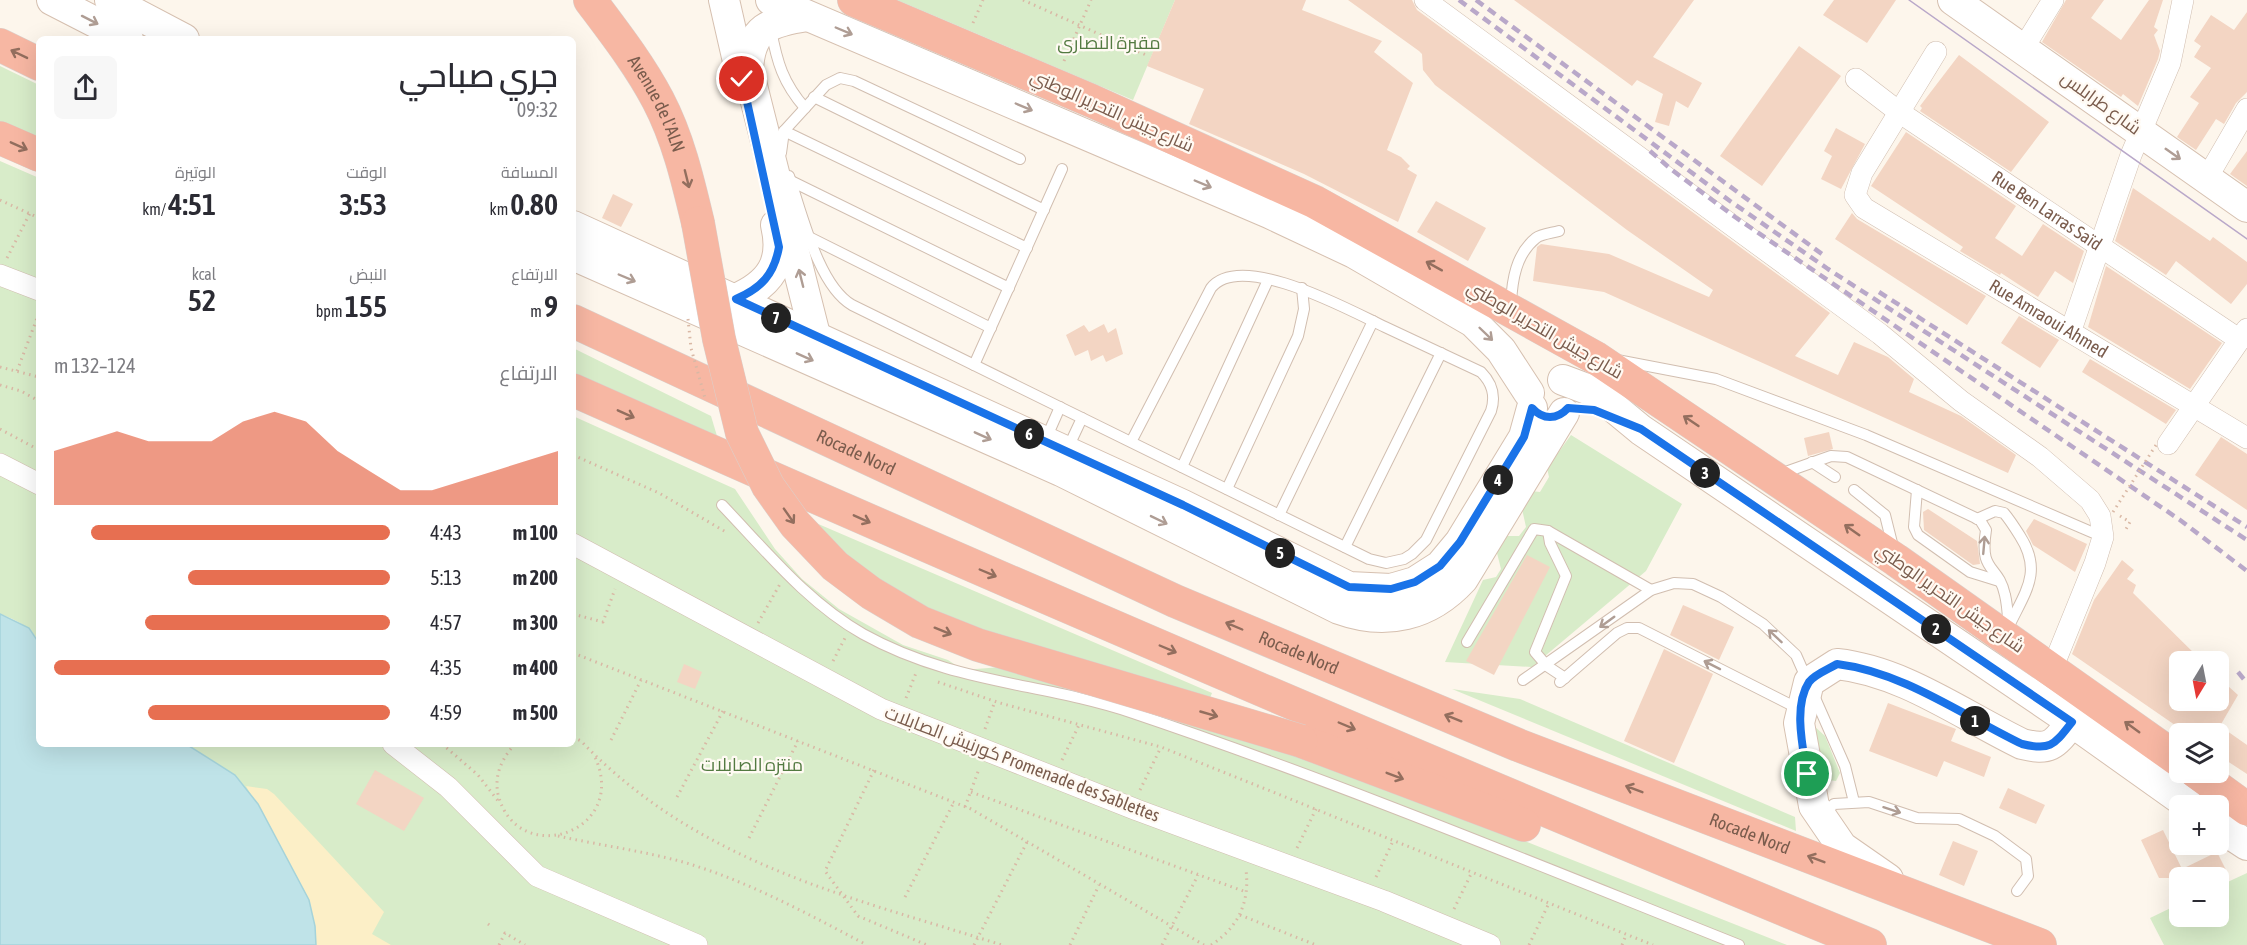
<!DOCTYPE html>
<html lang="ar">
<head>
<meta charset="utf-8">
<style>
	:root { --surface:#fff; --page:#f7f7f7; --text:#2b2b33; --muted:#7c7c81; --accent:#e76f51 }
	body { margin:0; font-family:"Asap Condensed",Cairo,sans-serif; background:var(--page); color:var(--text); direction:rtl; height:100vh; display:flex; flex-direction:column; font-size:22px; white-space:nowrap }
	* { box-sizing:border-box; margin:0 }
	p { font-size:20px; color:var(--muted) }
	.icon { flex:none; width:33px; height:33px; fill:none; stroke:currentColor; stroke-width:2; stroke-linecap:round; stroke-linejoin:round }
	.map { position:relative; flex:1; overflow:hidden; direction:ltr }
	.sheet { position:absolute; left:36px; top:36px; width:540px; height:711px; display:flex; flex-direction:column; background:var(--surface); border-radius:9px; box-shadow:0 6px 24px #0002; direction:rtl }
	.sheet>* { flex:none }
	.needle { width:39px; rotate:190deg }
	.fabs { position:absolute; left:2169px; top:651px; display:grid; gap:12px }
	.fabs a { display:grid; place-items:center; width:60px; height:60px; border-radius:9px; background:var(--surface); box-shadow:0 6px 24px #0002; font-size:30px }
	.pin { position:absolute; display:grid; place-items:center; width:51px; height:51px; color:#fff; margin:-26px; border:3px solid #fff; border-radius:50%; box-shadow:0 2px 6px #0007 }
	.km { position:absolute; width:30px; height:30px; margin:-15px; border-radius:50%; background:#222; color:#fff; font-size:16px; line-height:30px; text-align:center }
	.round { display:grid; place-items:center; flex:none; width:63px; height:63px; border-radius:9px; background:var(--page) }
	.head { display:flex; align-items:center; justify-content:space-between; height:102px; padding:0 18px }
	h1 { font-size:33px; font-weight:600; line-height:45px }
	.stats { display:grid; grid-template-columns:repeat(3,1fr); gap:9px; height:102px; padding:6px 18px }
	.stats div { display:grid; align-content:center }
	.stats b { font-size:30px; font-weight:600 }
	.stats small { font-size:16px; font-weight:400 }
	.stats p { font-size:16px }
	.chart { height:168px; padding:12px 18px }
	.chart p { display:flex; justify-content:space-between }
	.chart svg { width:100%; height:108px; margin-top:6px; fill:var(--accent); opacity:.7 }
	ul { padding:0 18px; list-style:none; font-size:20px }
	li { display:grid; grid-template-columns:96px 72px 1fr; align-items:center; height:45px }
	li i { height:15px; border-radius:8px; background:var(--accent) }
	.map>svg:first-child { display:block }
	.green { fill:#d8ecc9 }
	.sand { fill:#fcefc7 }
	.water { fill:#bfe3e8; stroke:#a5d3da; stroke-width:1.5 }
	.building { fill:#f3d5c3 }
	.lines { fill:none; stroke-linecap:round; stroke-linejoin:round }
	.lane-casing { stroke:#d1beb0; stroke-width:12 }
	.street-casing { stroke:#d1beb0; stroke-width:22 }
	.secondary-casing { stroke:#d6c0b0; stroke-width:32 }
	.highway-casing { stroke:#dad1cd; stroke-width:34 }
	.path { stroke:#d9b8a5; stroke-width:3; stroke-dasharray:1.5 4.5; stroke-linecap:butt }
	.lane { stroke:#fff; stroke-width:10 }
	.street { stroke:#fff; stroke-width:21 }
	.secondary { stroke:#fff; stroke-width:30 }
	.highway { stroke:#f7b7a3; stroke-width:33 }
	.tram { stroke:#b9a8c9; stroke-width:1.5 }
	.rail { stroke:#b9a8c9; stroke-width:4.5; stroke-dasharray:9 6; stroke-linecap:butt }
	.highway-bridge-casing { stroke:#dad1cd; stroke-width:34; stroke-linecap:butt }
	.path-bridge { stroke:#d9b8a5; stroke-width:3; stroke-dasharray:1.5 4.5; stroke-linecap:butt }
	.highway-bridge { stroke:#f7b7a3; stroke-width:33 }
	.oneway { stroke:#af9d94 }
	.oneway2 { stroke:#936e5e }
	.route-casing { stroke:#fff; stroke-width:12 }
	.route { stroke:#1a73e8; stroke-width:8 }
	.labels { text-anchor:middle; stroke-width:4.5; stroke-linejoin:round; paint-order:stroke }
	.park-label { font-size:18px; fill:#537a41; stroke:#fffaf3 }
	.street-label { font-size:18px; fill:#7a5c4d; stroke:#fffaf3 }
</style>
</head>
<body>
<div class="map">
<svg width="2247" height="945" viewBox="0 0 2247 945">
	<rect width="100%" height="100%" fill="#fdf6ec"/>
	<g class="green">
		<polygon points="897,0 1175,0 1133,100"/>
		<polygon points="0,66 39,85 39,141 0,123"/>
		<path d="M0 161 39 178V643C33 628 15 619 0 614Z"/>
		<polygon points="573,348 711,416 720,446 573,379"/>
		<polygon points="573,416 735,489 775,549 802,579 839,609 903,645 948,660 963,670 1014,666 1297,751 1787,945 316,945 315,926 235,775 186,744 573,744"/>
		<polygon points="1571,435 1682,504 1646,571 1532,667 1445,662 1483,580 1496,577 1501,569 1497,553 1505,536 1519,536 1526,527 1522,509 1531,491 1540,492 1549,477 1547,468"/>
		<polygon points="802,517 1212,693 1210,698 981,629 918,604 888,589"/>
		<polygon points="1452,689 1520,699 1795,817 1796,831"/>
		<polygon points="1813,725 1825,736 1840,773 1836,781 1828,780 1824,776"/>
		<polygon points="2247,873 2247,945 2164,945 2150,918 2179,904 2180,916 2218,916 2219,886"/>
	</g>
	<polygon class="sand" points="246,786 267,789 274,794 384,912 372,934 391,945 316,945 315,926 309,900"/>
	<polygon class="water" points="0,614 29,628 39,643 39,744 186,744 235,775 258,804 309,900 315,926 316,945 0,945"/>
	<g class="building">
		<polygon points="1175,0 1306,0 1302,10 1382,41 1374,52 1413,83 1387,150 1401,157 1410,166 1407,169 1417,175 1398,222 1304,174 1189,124 1204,89 1147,66"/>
		<polygon points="1348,0 1412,0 1417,10 1830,313 1795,356 1838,375 1854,342 1888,357 1914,379 1909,392 1961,416 2016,455 2008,473 1604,292 1533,281 1537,247 1541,244 1609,254 1709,297 1713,290 1627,230 1435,85 1423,70 1422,54 1419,51"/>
		<polygon points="1514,0 1694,0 1653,57 1702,83 1688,108 1676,101 1669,126 1655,122 1663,94 1637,80 1632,86"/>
		<polygon points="1834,0 1896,0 1867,43 1823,15"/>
		<polygon points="2066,0 2104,0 2091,18 2121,40 2149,0 2163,0 2154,27 2158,30 2154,35 2160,51 2158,59 2138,106 2123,94 2121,97 2042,42"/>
		<polygon points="2247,12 2247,92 2236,103 2224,124 2216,119 2196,150 2177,137 2199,103 2190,97 2211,68 2194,57 2201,46 2194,41 2211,15 2234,30"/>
		<polygon points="1799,46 1841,76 1762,186 1720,156"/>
		<polygon points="1959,55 2049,122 2011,172 1920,111 1922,108 1920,106"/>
		<polygon points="1836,128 1865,144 1841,189 1821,179 1832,156 1824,151"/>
		<polygon points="1906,132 2016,206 1995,238 2022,256 2043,224 2084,251 2073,283 2055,271 2038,297 2001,273 2000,275 1960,251 1963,247 1871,186"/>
		<polygon points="2247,151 2247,186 2230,174"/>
		<polygon points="2133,188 2210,241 2213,237 2247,262 2247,284 2231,304 2176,261 2166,275 2115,241"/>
		<polygon points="613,194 633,204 621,227 602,218"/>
		<polygon points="1436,201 1486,228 1468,261 1417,232"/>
		<polygon points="1852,213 1857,219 1986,296 1967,325 1835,239"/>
		<polygon points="2106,266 2222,343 2190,389 2088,327"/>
		<polygon points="2019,316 2059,340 2040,368 2001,343"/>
		<polygon points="1104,324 1108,333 1116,328 1123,354 1106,362 1103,355 1091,361 1088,350 1075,356 1066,335 1084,325 1089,332"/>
		<polygon points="2090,359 2176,410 2166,424 2082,372"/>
		<polygon points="1829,432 1833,449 1808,456 1804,438"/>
		<polygon points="2221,437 2247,454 2247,510 2195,475"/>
		<polygon points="1928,509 1977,541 1980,564 1973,565 1924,530 1923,512"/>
		<polygon points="2034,519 2087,544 2075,572 2033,545 2026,531"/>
		<polygon points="1527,555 1550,567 1494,675 1466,661"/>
		<polygon points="2122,560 2134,570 2127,579 2136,585 2133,593 2203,662 2180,662 2180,700 2218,700 2218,677 2238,695 2220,726 2247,745 2247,774 2218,755 2218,727 2215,734 2188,734 2072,654 2094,600"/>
		<polygon points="1683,605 1734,627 1719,660 1670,635"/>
		<polygon points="1664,649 1713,674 1674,763 1624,741"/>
		<polygon points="684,664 702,672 695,689 677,682"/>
		<polygon points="1888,703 1956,729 1951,741 1991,757 1984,777 1944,761 1937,777 1869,751"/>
		<polygon points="375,770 424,798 404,831 356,804"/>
		<polygon points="2008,788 2045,805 2036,824 1999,808"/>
		<polygon points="2163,830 2182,869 2217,852 2227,872 2215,878 2159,878 2141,840"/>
		<polygon points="1953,841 1978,851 1964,886 1939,875"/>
	</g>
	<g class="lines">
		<defs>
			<g id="lane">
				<path d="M771 30C777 62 783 83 805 108"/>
				<polyline points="814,97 1044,210"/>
				<polyline points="784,131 1027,248"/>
				<polyline points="781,153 784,131 826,85 840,78 854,81 1020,159"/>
				<path d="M789 176C802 213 818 285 852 305L1369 559 1386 563 1404 559 1412 554 1426 540 1491 411C1496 395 1492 383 1481 372 1449 357 1417 342 1385 327 1351 311 1241 250 1211 288L1131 442"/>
				<polyline points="791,181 1009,288"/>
				<polyline points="811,238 991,328"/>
				<path d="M1511 304C1512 280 1516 254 1536 238 1541 234 1552 233 1559 231"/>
				<polyline points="1617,360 1716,379 1866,435 2103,537"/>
				<polyline points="974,365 1062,169"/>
				<polyline points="1045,441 1060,407"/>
				<polyline points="1067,450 1082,418"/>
				<polyline points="1812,462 1835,477"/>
				<polyline points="1182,467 1268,280"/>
				<path d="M1780 474 1831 456 1847 457 1980 520 1986 530C1979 574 1998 563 2005 595 2008 607 2008 620 2009 633"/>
				<polyline points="1227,489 1298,336 1304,309 1302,288"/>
				<polyline points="1854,490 1885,515 1894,551"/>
				<polyline points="1917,490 1914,527 1918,535 1970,572 1999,581"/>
				<path d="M722 505C766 551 808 603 863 634 953 684 1040 682 1133 713 1338 782 1538 865 1739 945"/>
				<polyline points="1279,515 1373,321"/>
				<path d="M1977 519 1995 511 2004 513C2010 520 2015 528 2020 536 2043 572 2025 592 2009 626"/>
				<polyline points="1548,531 1550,543 1566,576 1535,652 1547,666 1565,678"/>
				<polyline points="1345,547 1441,353"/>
				<polyline points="1467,642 1534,529 1548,531 1651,590"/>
				<polyline points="1523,680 1651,590 1674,583 1693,584 1721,597 1763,624 1796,655 1845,766 1854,802"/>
				<polyline points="1560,682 1617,633 1627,628 1639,628 1801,710"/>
				<polyline points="1822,815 1834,804 1869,802 1917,818 1959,819 1995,836 2026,859 2028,876 2017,891"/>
			</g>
			<g id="street">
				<polyline points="1425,0 1880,334 1961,401 2040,457 2090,500 2100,516 2103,537 2095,563 2052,669"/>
				<polyline points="2024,47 2053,0"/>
				<path id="s1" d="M1936 52 1862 173 1855 195 1864 208 2247 438"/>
				<path id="s2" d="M1856 79 1899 112 2240 340"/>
				<polyline points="2207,178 2247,109"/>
				<polyline points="0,275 39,290"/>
				<polyline points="2071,330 2131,155 2170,63 2183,0"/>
				<polyline points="2168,444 2247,329"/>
				<polyline points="0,464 39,484"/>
				<polyline points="573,544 881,709 1137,810 1384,901 1490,945"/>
				<polyline points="393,744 448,787 537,876 697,945"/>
			</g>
			<g id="secondary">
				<polyline points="52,0 128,39"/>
				<polyline points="110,0 184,39"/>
				<polyline points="724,0 742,79"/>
				<polyline points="771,0 1269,213 1354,253 1473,322 1501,350 1529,393"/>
				<polyline points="1953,0 2247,207"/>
				<path d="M807 16C770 22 750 27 748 70L815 335"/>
				<polyline points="573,226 1183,505 1349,587 1391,589 1415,582 1440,566 1460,542 1524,437 1532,408"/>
				<path d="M573 255 1061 471 1339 609C1386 626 1429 616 1463 579L1564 413"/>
				<path d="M736 299C770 284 785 263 776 225"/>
				<polyline points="1563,380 1595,392 1641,430 2072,722 2190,806"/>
				<polyline points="2218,826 2247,845"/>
				<path d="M1888 879 1842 847 1814 806 1799 723 1809 682 1837 664C1903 671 1962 715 2022 744 2051 751 2054 745 2072 722"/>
			</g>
			<g id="highway">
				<path id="s3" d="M590 0C614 32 639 64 658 100 678 138 688 181 698 223"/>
				<polyline points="854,0 1092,101 1315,202 1596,358 1896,560 2180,761"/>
				<polyline points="0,45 39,64"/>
				<polyline points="0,138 39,155"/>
				<path id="s4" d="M573 321 1175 601 1518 745 2040 945"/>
				<path d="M573 390C1003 581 1435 766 1870 945"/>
				<polyline points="1301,741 1524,825"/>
				<polyline points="2196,772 2247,809"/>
			</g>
		</defs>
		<use href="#lane" class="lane-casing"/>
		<use href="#street" class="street-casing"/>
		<use href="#secondary" class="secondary-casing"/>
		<use href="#highway" class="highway-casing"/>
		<g class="path">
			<polyline points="1023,0 1146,55"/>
			<polyline points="973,23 983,0"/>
			<polyline points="1064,61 1091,0"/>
			<polyline points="0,200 39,218"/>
			<polyline points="7,258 30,213"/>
			<polyline points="0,367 39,377"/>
			<polyline points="17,371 39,313"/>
			<polyline points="0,385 21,391 39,401"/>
			<polyline points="0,429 39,450"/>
			<polyline points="573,455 659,493 726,532"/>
			<polyline points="2120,516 2130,522 2125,531"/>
			<polyline points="573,614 603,622 615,589"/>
			<polyline points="758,623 780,584"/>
			<polyline points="573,653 971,809 1204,945"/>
			<polyline points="833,661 845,638"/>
			<polyline points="938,682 1000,703 1161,747 1653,945"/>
			<polyline points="906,698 916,673"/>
			<polyline points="985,729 995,701"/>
			<path d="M573 737 581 741C699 864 847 896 1002 945"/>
			<polyline points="611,740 641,680"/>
			<polyline points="442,744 478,775 499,802"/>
			<path d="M515 744C502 758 494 775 498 794 516 870 632 833 594 755"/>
			<polyline points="1062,760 1079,725"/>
			<polyline points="874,770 825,871 858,916 927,945"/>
			<polyline points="1140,790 1161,747"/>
			<polyline points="971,792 1246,892"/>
			<polyline points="677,797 723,711"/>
			<polyline points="965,807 979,769"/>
			<path d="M558 836C599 845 643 851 683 862 748 881 808 914 867 945"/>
			<polyline points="749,838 798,741"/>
			<polyline points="1297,848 1316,809"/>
			<polyline points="1376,877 1393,841"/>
			<polyline points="905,897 954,802"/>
			<polyline points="1454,909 1472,872"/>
			<polyline points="1240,915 1316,945"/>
			<polyline points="488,924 492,927"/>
			<polyline points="499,945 505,933 525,945"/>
			<polyline points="974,945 1027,842"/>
			<polyline points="1070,945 1099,885"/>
			<polyline points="1162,945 1198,875"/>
			<path d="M1211 945C1238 928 1250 902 1246 870"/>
			<polyline points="1529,945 1549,903"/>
			<polyline points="1622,945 1626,935"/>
		</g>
		<use href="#lane" class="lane"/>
		<use href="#street" class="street"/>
		<use href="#secondary" class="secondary"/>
		<use href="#highway" class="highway"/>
		<polyline class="tram" points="1909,0 2247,239"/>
		<g class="rail">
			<polyline points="1459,0 1730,201 1828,269 2247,540"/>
			<polyline points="1476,0 1826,257"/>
			<polyline points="1650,151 1672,170 1735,217 2180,520 2247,571"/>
			<polyline points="1879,292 2247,527"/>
			<polyline points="2238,672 2247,683"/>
		</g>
		<defs>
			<polyline id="highway-bridge" points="698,223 719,339 742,433 768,486 795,524 835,566 871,593 920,622 978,645 1301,741"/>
		</defs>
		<use href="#highway-bridge" class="highway-bridge-casing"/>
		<g class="path-bridge">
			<polyline points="688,319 691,348 705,398"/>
			<polyline points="2113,512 2156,445"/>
		</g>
		<use href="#highway-bridge" class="highway-bridge"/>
	</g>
	<defs><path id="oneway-shaft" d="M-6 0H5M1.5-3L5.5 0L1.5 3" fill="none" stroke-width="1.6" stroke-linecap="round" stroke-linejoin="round" transform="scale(1.5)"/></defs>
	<g class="oneway">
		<use href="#oneway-shaft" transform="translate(90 20) rotate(27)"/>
		<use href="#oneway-shaft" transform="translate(844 31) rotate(23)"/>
		<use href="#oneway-shaft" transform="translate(1024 107) rotate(23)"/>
		<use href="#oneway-shaft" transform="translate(2173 154) rotate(35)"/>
		<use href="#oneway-shaft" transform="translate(1203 184) rotate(23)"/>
		<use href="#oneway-shaft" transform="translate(627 278) rotate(23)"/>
		<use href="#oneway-shaft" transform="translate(801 278) rotate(-104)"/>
		<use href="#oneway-shaft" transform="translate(1486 334) rotate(44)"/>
		<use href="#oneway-shaft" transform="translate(805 357) rotate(24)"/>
		<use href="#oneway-shaft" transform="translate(983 436) rotate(24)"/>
		<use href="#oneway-shaft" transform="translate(1159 520) rotate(26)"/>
		<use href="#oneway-shaft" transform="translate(1984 545) rotate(-85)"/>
		<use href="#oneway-shaft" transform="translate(1607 622) rotate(144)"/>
		<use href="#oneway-shaft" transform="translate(1775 636) rotate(-137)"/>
		<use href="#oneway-shaft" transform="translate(1712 665) rotate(-153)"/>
		<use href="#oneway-shaft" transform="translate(1892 810) rotate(18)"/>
	</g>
	<g class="oneway2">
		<use href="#oneway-shaft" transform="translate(19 54) rotate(-154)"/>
		<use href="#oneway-shaft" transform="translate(19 146) rotate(24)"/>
		<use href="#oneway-shaft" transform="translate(687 179) rotate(76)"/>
		<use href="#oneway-shaft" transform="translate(1434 266) rotate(-151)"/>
		<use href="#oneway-shaft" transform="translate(626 414) rotate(24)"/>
		<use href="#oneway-shaft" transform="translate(1691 421) rotate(-146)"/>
		<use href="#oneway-shaft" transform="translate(789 516) rotate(55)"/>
		<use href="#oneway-shaft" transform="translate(862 519) rotate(24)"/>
		<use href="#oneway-shaft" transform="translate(1852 530) rotate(-145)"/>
		<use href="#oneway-shaft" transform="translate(988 573) rotate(23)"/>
		<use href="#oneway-shaft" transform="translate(1234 626) rotate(-157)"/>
		<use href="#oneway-shaft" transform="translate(943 631) rotate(22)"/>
		<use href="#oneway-shaft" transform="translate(1168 649) rotate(23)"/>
		<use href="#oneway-shaft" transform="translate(1209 714) rotate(16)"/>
		<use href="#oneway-shaft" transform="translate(1453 718) rotate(-158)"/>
		<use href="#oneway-shaft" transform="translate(1347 726) rotate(23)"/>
		<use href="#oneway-shaft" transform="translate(2132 727) rotate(-144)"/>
		<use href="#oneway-shaft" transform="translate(1395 776) rotate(21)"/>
		<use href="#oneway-shaft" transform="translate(1634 789) rotate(-159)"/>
		<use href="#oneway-shaft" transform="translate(1816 859) rotate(-159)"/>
	</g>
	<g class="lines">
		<defs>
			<path id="route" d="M742 79 779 247C774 275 761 288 736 299L1183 505 1349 587 1391 589 1415 582 1440 566 1460 542 1524 437 1532 408C1543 420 1557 420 1568 408L1594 410 1641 429 2072 722C2054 745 2051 751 2022 744 1962 715 1903 672 1837 664 1829 669 1815 674 1809 682 1793 706 1803 748 1807 774"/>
		</defs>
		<use href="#route" class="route-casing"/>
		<use href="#route" class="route"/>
	</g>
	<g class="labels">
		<g class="park-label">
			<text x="1109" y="49">مقبرة النصارى</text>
			<text x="752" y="771">منتزه الصابلات</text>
		</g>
		<g class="street-label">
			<text transform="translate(2101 103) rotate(36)" y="6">شارع طرابلس</text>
			<text dy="6" stroke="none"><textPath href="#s3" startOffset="124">Avenue de l'ALN</textPath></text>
			<text transform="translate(1112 111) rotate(24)" y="6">شارع جيش التحرير الوطني</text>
			<text dy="6" stroke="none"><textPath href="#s2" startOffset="232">Rue Ben Larras Saïd</textPath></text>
			<text dy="6" stroke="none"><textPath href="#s1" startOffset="396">Rue Amraoui Ahmed</textPath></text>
			<text transform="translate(1545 330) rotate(30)" y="6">شارع جيش التحرير الوطني</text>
			<text dy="6" stroke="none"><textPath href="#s4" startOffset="312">Rocade Nord</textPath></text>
			<text transform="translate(1950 598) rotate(35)" y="6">شارع جيش التحرير الوطني</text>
			<text dy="6" stroke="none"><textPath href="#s4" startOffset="798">Rocade Nord</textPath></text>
			<text transform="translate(1022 764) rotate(21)" y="6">كورنيش الصابلات Promenade des Sablettes</text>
			<text dy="6" stroke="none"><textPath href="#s4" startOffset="1284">Rocade Nord</textPath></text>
		</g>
	</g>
</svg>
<div class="fabs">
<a><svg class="needle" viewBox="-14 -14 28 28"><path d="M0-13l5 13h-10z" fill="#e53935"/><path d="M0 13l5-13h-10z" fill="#7c7c81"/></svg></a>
<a><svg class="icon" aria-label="layers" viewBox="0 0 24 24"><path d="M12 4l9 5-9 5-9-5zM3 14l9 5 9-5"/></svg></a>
<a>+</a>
<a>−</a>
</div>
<div class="pin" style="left:1807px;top:774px;background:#1e9e55"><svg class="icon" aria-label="arrive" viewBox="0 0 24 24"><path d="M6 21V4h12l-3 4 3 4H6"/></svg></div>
<div class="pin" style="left:742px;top:79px;background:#d93025"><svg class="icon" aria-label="check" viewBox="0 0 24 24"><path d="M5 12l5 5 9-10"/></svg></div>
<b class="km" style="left:1975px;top:721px">1</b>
<b class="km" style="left:1936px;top:629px">2</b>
<b class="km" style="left:1705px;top:473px">3</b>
<b class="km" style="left:1498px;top:480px">4</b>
<b class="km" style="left:1280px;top:553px">5</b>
<b class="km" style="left:1029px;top:434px">6</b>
<b class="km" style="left:776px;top:318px">7</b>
<section class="sheet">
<div class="head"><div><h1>جري صباحي</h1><p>09:32</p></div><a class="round"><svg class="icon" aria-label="share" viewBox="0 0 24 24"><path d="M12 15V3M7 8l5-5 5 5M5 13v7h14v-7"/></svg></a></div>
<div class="stats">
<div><p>المسافة</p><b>0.80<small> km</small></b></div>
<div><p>الوقت</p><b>3:53</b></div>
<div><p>الوتيرة</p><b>4:51<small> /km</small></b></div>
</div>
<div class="stats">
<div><p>الارتفاع</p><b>9<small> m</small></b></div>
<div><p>النبض</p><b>155<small> bpm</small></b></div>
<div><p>kcal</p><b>52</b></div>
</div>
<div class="chart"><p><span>الارتفاع</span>124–132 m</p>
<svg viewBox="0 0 160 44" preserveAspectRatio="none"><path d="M0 44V22L10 18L20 14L30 18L40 18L50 18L60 10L70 6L80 10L90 22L100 30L110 38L120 38L130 34L140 30L150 26L160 22V44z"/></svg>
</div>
<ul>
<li><b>100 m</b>4:43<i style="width:89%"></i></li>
<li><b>200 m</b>5:13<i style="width:60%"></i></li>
<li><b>300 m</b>4:57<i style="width:73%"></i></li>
<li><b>400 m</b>4:35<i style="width:100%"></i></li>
<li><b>500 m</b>4:59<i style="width:72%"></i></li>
</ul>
</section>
</div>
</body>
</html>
